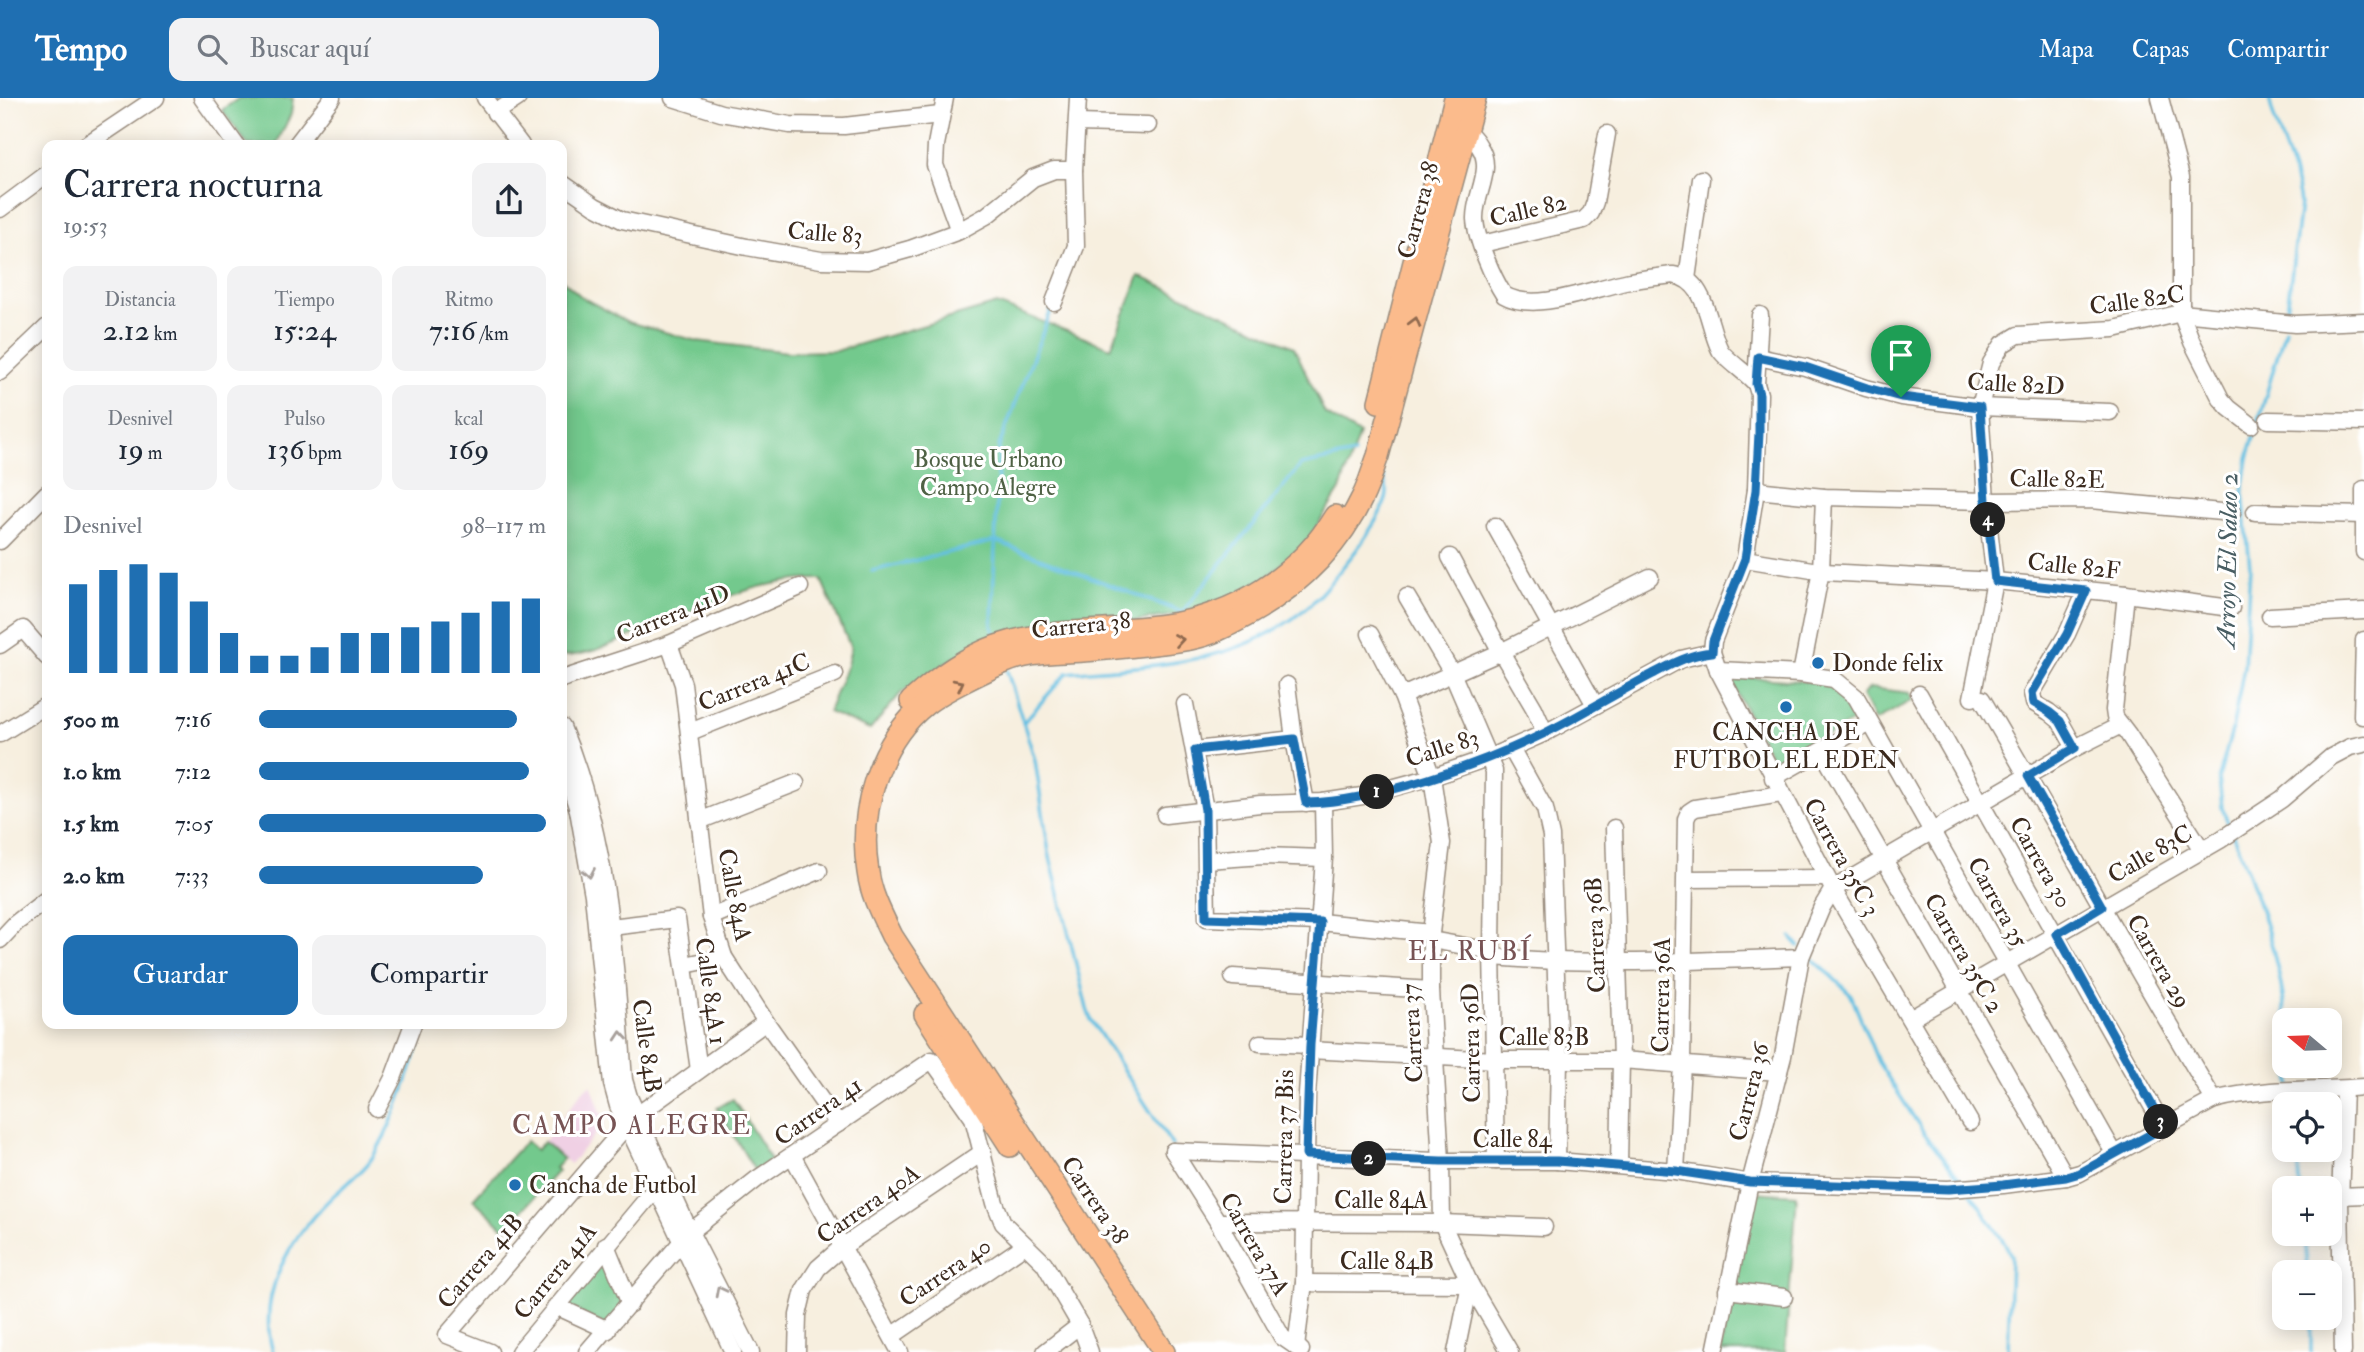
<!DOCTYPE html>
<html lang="es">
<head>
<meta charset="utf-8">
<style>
	:root { --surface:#fff; --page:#f2f2f3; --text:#1f2937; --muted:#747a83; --accent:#1f6fb2 }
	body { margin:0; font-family:"IM FELL Double Pica",serif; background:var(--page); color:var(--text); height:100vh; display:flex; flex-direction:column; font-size:26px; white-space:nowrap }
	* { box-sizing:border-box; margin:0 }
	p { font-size:23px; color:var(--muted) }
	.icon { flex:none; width:38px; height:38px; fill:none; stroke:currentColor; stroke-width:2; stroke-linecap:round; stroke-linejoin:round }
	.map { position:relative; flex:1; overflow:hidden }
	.details { position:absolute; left:42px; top:42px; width:525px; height:889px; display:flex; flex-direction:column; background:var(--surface); border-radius:14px; box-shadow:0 4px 18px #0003 }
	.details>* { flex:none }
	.needle { width:46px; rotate:289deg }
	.fabs { position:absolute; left:2272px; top:910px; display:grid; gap:14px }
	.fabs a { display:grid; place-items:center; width:70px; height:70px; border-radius:14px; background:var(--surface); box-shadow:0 4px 18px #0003; font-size:35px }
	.pin { position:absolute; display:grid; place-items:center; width:60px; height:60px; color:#fff; margin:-72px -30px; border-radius:50% 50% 50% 0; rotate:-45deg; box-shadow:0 0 7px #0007 }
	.pin .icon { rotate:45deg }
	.km { position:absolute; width:35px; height:35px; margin:-18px; border-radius:50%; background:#222; color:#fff; font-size:19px; line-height:35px; text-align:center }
	.round { display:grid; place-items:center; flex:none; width:74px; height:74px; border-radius:14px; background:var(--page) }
	.headline { display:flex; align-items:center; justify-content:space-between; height:119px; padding:0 21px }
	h1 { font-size:38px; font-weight:600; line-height:52px }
	.figures { display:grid; grid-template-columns:repeat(3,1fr); gap:10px; height:119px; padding:7px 21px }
	.figures div { display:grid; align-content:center; border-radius:14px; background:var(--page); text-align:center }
	.figures b { font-size:30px; font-weight:600 }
	.figures small { font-size:19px; font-weight:400 }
	.figures p { font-size:19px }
	.chart { height:196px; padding:14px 21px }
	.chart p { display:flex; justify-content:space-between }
	.chart svg { width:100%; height:126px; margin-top:7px; stroke:var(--accent); stroke-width:6 }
	.action { display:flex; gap:14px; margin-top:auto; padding:14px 21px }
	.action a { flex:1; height:80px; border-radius:14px; background:var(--accent); color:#fff; font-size:28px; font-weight:600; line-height:80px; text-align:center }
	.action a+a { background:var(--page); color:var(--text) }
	ul { padding:0 21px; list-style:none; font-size:23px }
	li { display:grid; grid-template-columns:112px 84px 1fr; align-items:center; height:52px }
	li i { height:18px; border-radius:9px; background:var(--accent) }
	header { display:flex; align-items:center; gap:42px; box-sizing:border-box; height:98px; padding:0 35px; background:var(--accent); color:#fff }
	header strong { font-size:33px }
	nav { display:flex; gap:38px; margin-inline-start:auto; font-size:24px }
	.search { width:490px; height:63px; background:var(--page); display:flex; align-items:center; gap:18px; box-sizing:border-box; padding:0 24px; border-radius:14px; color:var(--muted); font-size:26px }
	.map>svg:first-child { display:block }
	.built { fill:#f0d0e4 }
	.green { fill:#73c98d; stroke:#577a56; stroke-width:2 }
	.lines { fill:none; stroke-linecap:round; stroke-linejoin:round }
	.stream { stroke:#64c0e2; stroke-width:3.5 }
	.minor-casing { stroke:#998c7e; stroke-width:19 }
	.major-casing { stroke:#998c7e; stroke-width:24 }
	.minor { stroke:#fff; stroke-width:16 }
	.major { stroke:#fbbb8c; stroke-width:21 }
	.oneway { stroke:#916b50 }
	.oneway2 { stroke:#a79f9a }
	.route-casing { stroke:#fff; stroke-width:14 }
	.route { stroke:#1f6fb2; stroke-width:9 }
	.poi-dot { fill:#1f6fb2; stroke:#fff; stroke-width:2.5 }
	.labels { text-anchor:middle; stroke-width:6; stroke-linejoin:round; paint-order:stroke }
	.street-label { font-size:24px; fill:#3b2a1e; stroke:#fff }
	.park-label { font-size:24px; fill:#4f6245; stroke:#fff }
	.poi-label { font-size:24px; fill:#3b2a1e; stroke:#fff; text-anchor:start }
	.water-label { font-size:26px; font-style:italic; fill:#495e63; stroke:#fff }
	.neighbourhood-label { font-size:26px; letter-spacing:2px; fill:#775354; stroke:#fff }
</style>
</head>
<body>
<header>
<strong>Tempo</strong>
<div class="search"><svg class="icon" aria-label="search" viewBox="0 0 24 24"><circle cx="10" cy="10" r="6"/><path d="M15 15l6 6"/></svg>Buscar aquí</div>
<nav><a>Mapa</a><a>Capas</a><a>Compartir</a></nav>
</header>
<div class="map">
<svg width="2364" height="1254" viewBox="0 0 2364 1254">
	<rect width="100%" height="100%" fill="#fff"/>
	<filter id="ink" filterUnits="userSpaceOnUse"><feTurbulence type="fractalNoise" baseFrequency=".0143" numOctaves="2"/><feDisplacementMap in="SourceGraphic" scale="14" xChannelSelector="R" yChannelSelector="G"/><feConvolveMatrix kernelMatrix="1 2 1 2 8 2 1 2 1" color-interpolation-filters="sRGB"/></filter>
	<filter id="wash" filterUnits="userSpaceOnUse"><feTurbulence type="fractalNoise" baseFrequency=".00686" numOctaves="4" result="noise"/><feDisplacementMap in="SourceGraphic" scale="28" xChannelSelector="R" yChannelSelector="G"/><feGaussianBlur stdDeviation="1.57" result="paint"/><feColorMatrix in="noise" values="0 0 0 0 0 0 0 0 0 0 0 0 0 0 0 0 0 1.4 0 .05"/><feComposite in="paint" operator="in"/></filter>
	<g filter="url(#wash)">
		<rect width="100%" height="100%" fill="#f7efdf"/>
		<polygon class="built" points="591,986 605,1025 570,1066 544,1044 581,995"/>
		<g class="green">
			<polygon points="239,0 293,0 291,16 276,47 248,47 222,12"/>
			<path d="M1139 178 1294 249 1325 316 1359 336 1340 392 1306 445 1268 478 1232 498 1175 517 972 548 901 595 870 632 828 614 847 567 851 550 821 481C759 480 695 511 638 535 614 545 589 558 562 558V182L583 200 628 224 697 243 788 254 836 253 997 206 1111 250Z"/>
			<path d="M1731 578 1825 585C1842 593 1850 604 1860 619L1781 664H1776L1772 661 1731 584Z"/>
			<polygon points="1870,590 1910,595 1912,602 1875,623 1862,597"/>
			<polygon points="733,1001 771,1062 755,1073 717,1010"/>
			<polygon points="526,1043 536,1052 544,1044 563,1061 555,1070 558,1073 505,1131 473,1101"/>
			<polygon points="1753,1094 1797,1097 1785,1254 1720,1254"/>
			<polygon points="605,1157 623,1208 605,1228 564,1207"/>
		</g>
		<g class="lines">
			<g class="stream">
				<path d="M2269 0C2276 36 2296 69 2300 106L2286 220"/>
				<polyline points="872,473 995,443 1184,515"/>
				<polyline points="1182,514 1301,367 1354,356"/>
				<polyline points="996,541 992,527 999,348 1052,210"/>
				<polyline points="1007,573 1035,662 1049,755 1087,911 1091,922 1172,1047"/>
				<path d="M1023 625 1067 575C1150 567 1238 568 1305 511 1322 497 1336 477 1351 459 1360 448 1387 409 1387 395 1387 390 1384 384 1384 379"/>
				<polyline points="2230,730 2222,710 2219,679 2232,633 2244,569 2250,469 2243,394 2248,360 2285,231"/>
				<path d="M2233 737C2257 796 2280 859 2286 922"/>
				<polyline points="1791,839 1799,848"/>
				<polyline points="1807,855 1851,897 1878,964 1924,1035 1964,1086"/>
				<polyline points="2290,968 2291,987"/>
				<polyline points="2292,998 2293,1006"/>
				<polyline points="2297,1052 2300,1090"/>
				<polyline points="1971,1095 2007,1149 2011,1158 2008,1254"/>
				<polyline points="2304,1136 2308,1174"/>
				<polyline points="2311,1220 2311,1254"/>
				<path d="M273 1254C256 1196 290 1140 330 1101 343 1088 362 1076 372 1060 398 1020 410 970 426 926"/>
			</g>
		</g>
	</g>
	<g filter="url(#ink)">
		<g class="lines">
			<defs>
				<g id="minor">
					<polyline points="202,0 236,47"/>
					<polyline points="485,0 521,47"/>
					<polyline points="673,0 721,15 790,27 844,28 940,17"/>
					<polyline points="945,0 936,47 935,67 959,133"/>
					<polyline points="2160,0 2181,79 2181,215 2192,244 2221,301 2229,310 2251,327"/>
					<polyline points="495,15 518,0"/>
					<polyline points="1078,25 1148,27"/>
					<path d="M1459 31C1470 35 1474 39 1479 48 1495 71 1474 97 1475 121 1476 141 1493 180 1504 197 1536 216 1596 189 1630 183 1644 180 1659 179 1673 177 1708 182 1707 227 1720 252 1725 261 1747 275 1756 286"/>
					<polyline points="86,47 156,0"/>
					<polyline points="296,47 332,0"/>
					<polyline points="562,85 595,108 622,122 747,149 821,162 867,163 910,151 959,133 986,118 1033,80 1054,72 1074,72"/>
					<polyline points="0,111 47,76"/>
					<polyline points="1482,146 1584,122 1591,115 1595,104 1607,36"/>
					<polyline points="1687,181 1701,81"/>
					<polyline points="1054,204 1076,148 1074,72 1078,0"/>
					<polyline points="1760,217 1756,286 1759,296 1756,392 1745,461 1713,543 1712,554 1718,572 1833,791 1970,1024"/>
					<polyline points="1758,259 1805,269 1866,290 1901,299 1980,309 2110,314"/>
					<polyline points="0,274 47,229"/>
					<polyline points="2268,322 2364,324"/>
					<polyline points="2364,391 2364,454"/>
					<polyline points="1756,392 1824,399 1986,403 2091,402 2232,415"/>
					<polyline points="2255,414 2364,417"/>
					<polyline points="1495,428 1595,607"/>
					<polyline points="0,443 47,395"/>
					<polyline points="1450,459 1501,554 1534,610 1545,635"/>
					<polyline points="1745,461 1824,474 1995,483 2126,496 2231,510"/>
					<polyline points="2126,496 2114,612 2115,619 2128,636 2202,752"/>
					<polyline points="1407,499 1452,575 1494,673 1492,853 1496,1063"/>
					<polyline points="2270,518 2364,513"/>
					<polyline points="1370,536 1402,598 1432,679 1442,745 1431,835 1431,892 1441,1063 1442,1125 1470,1186 1456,1254"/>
					<polyline points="2364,542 2362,618 2364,618"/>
					<polyline points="669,546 683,586 711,819 724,859 766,924 838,1026"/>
					<polyline points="0,547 23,531 47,559"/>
					<polyline points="1718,572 1801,576 1834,581 1856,599 2114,1055"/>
					<polyline points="1801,576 1821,473 1824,399"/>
					<polyline points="562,581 669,546 800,489"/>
					<polyline points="1287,587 1294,641 1306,705"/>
					<polyline points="1919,596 2164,1029"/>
					<polyline points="1402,598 1501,554 1650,479"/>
					<polyline points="1972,600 1995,483 1986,403 1980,309 1991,265 2003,246 2018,237 2114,231 2181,215 2295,226 2364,223"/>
					<path d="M1982 601C2061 734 2134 869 2214 1002"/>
					<polyline points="1185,606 1205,712 1207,820 1320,824 1431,835"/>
					<path d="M562 629C609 741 615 863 624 982L629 999 690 1134 751 1254"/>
					<polyline points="690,634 835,576"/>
					<polyline points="0,636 47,607"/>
					<polyline points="1511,650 1545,711 1551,738 1559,962 1557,1063"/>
					<polyline points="2075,650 2060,623 2049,614 2034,605 2032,595 2067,536 2086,493"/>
					<polyline points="1195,652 1294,641"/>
					<polyline points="1822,653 2066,1079"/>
					<polyline points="562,662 578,712 593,797 612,986 618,1008 733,1254"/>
					<polyline points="1773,680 1870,625"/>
					<polyline points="1165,717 1260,706 1323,704 1362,698 1432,679 1490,659 1545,635 1681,561 1712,554"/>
					<polyline points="699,723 796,685"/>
					<polyline points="1614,730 1621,962 1619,1067"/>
					<polyline points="1207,762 1263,758 1324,760"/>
					<polyline points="1686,781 1826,780"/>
					<polyline points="711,819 819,773"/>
					<polyline points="611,829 677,821 699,972"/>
					<polyline points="0,842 16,825 47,801"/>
					<polyline points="1431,842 1492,853"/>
					<path d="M1493 859C1595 868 1698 863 1801 859"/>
					<polyline points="685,867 724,859"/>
					<polyline points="1233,879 1431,892"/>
					<polyline points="1910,921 2220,742 2282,701 2331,659 2350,649 2364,646"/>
					<polyline points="1260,945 1310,947"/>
					<polyline points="1309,952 1495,962 1621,962 1779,974"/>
					<polyline points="377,1011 393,980 413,926"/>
					<path d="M1173 1053 1435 1063H1557L1676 1073 1750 1085 1948 1091 2003 1087 2066 1079 2080 1075 2214 1002C2263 989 2314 993 2364 989"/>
					<polyline points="1173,1053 1218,1124 1282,1239 1301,1252"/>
					<polyline points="793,1059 900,1254"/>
					<polyline points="1676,1073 1682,966 1686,721 1689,714 1695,710 1781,696"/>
					<polyline points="2340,1098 2364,1097"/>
					<polyline points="1218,1124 1442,1125 1544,1129"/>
					<polyline points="606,1147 630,1206"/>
					<polyline points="1304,1185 1470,1186 1510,1254"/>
					<polyline points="1727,1192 1784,1199"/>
					<polyline points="556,1208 608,1232"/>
					<polyline points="892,1238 1025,1147"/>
					<polyline points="1296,1249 1304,1185 1307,996 1324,760 1323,704"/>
					<polyline points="490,1254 447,1237 626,1028 636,1018 766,924"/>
					<polyline points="519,1254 655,1091"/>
					<polyline points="587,1254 690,1134 757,1081 932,962 973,1020 995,1105 1003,1125 1044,1165 1080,1227 1090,1254"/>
					<polyline points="797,1254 798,1217 804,1192 818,1170 842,1149 983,1054"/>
					<polyline points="1045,1254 1080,1227"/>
					<polyline points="1715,1254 1750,1085 1783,958 1801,859 1822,809 1833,791 2075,650 2121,627"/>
					<polyline points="2343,1254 2340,1103 2344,991"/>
				</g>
				<g id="major">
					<polyline points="1379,304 1455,0"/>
					<path d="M911 603C936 580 963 560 996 548 1051 529 1109 535 1165 527 1234 518 1299 478 1335 418"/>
					<polyline points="925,916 1010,1048"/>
					<path d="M1164 1254 892 838C882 817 871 797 868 774 858 715 878 644 926 606 939 596 953 589 967 582 987 572 1009 560 1031 557 1048 554 1066 554 1083 553 1110 551 1136 548 1162 545 1179 543 1198 541 1214 534 1279 505 1332 463 1363 398 1369 386 1373 371 1378 358L1475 0"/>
				</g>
			</defs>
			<use href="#minor" class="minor-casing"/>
			<use href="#major" class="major-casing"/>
			<use href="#minor" class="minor"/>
			<use href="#major" class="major"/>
		</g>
		<defs><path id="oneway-chevron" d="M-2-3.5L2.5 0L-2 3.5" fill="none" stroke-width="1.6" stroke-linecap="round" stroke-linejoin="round" transform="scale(1.75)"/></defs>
		<g class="oneway">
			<use href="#oneway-chevron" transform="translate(1415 224) rotate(-75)"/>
			<use href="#oneway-chevron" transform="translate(1179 542) rotate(-10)"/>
			<use href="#oneway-chevron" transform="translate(959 586) rotate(-27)"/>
		</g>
		<g class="oneway2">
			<use href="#oneway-chevron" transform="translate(589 775) rotate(80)"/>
			<use href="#oneway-chevron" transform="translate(621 938) rotate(-95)"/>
			<use href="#oneway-chevron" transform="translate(720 1193) rotate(-117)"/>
		</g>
	</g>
	<g class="lines" filter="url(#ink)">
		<defs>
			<path id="route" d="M1758 259 1805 269 1867 290 1901 299 1980 309 1986 403 1995 483 2086 493 2067 536 2032 595 2034 605 2049 614 2060 623 2075 650 2028 678 2102 809 2057 836 2164 1029 2080 1075 2066 1079 2003 1087 1948 1091 1750 1084 1676 1073 1557 1063H1441L1306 1057 1310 947 1320 824 1206 820 1205 712 1195 652 1294 641 1306 705C1376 704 1481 666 1545 635 1582 617 1616 595 1653 576 1672 566 1690 556 1712 554L1713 543 1745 461 1750 430 1756 392 1759 335V296L1756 286Z"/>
		</defs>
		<use href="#route" class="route-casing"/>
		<use href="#route" class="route"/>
	</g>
	<g class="poi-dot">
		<circle cx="1818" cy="565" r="7"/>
		<circle cx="1786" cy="609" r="7"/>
		<circle cx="515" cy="1087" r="7"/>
	</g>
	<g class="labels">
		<g class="street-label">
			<text transform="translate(1418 112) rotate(-75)" y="8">Carrera 38</text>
			<text transform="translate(1528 112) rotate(-13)" y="8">Calle 82</text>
			<text transform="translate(825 135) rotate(4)" y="8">Calle 83</text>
			<text transform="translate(2137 202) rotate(-8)" y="8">Calle 82C</text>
			<text transform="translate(2016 286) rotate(3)" y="8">Calle 82D</text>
			<text transform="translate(2057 381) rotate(1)" y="8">Calle 82E</text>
			<text transform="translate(2074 468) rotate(6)" y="8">Calle 82F</text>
			<text transform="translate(673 516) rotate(-22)" y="8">Carrera 41D</text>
			<text transform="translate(1081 527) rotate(-6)" y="8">Carrera 38</text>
			<text transform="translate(754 584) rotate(-22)" y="8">Carrera 41C</text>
			<text transform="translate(1442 650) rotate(-18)" y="8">Calle 83</text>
			<text transform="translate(2150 756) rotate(-30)" y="8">Calle 83C</text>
			<text transform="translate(1842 759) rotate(61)" y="8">Carrera 35C 3</text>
			<text transform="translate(2041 764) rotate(60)" y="8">Carrera 30</text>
			<text transform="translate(735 797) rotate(79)" y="8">Calle 84A</text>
			<text transform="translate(1998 804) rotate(61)" y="8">Carrera 35</text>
			<text transform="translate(1595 837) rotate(-92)" y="8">Carrera 36B</text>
			<text transform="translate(1964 855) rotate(60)" y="8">Carrera 35C 2</text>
			<text transform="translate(2159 863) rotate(60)" y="8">Carrera 29</text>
			<text transform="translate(711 893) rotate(82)" y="8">Calle 84A 1</text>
			<text transform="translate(1661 897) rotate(-89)" y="8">Carrera 36A</text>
			<text transform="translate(1412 935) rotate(-93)" y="8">Carrera 37</text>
			<text x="1544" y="947">Calle 83B</text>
			<text transform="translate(1471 945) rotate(-91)" y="8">Carrera 36D</text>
			<text transform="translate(647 948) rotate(82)" y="8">Calle 84B</text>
			<text transform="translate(1749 994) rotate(-76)" y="8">Carrera 36</text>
			<text transform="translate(818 1013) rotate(-35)" y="8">Carrera 41</text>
			<text transform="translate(1284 1039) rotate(-89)" y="8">Carrera 37 Bis</text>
			<text x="1512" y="1049">Calle 84</text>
			<text transform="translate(1095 1102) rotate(56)" y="8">Carrera 38</text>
			<text x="1381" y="1110">Calle 84A</text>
			<text transform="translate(868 1106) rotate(-35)" y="8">Carrera 40A</text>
			<text transform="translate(1255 1146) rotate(60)" y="8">Carrera 37A</text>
			<text transform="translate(480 1163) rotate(-49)" y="8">Carrera 41B</text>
			<text x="1387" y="1171">Calle 84B</text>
			<text transform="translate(555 1173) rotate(-51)" y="8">Carrera 41A</text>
			<text transform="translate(945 1174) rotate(-34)" y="8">Carrera 40</text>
		</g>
		<g class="park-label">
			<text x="988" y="369">Bosque Urbano<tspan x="988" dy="28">Campo Alegre</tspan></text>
		</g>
		<g class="poi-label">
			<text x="1832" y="573">Donde felix</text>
			<text x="1786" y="642" text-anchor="middle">CANCHA DE<tspan x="1786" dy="28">FUTBOL EL EDEN</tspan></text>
			<text x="529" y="1095">Cancha de Futbol</text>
		</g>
		<g class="water-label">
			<text transform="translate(2227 462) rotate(-89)" y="9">Arroyo El Salao 2</text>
		</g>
		<g class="neighbourhood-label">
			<text x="1470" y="862">EL RUBÍ</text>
			<text x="632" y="1036">CAMPO ALEGRE</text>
		</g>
	</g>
</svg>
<div class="fabs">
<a><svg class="needle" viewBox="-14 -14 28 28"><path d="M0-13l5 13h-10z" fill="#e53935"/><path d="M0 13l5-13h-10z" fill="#747a83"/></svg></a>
<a><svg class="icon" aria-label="locate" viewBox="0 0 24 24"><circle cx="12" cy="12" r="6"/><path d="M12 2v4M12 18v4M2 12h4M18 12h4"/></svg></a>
<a>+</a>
<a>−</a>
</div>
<div class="pin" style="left:1901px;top:299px;background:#1e9e55"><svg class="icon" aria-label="arrive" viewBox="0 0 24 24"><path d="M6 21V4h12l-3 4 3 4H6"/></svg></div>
<b class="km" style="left:1377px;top:694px">1</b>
<b class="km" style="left:1369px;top:1061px">2</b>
<b class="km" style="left:2161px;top:1024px">3</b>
<b class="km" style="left:1988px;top:422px">4</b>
<section class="details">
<div class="headline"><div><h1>Carrera nocturna</h1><p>19:53</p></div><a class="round"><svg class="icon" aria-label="share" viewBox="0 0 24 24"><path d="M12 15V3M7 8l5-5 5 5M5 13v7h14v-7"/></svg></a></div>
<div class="figures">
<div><p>Distancia</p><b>2.12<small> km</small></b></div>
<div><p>Tiempo</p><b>15:24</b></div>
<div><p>Ritmo</p><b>7:16<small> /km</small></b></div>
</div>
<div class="figures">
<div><p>Desnivel</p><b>19<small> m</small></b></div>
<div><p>Pulso</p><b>136<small> bpm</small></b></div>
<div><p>kcal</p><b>169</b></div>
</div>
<div class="chart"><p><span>Desnivel</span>98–117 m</p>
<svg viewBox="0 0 160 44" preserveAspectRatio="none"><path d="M5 44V13M15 44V8M25 44V6M35 44V9M45 44V19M55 44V30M65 44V38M75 44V38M85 44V35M95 44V30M105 44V30M115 44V28M125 44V26M135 44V23M145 44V19M155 44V18"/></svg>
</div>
<ul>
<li><b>500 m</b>7:16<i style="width:90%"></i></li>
<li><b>1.0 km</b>7:12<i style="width:94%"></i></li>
<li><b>1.5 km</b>7:05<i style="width:100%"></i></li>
<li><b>2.0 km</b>7:33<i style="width:78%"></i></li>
</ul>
<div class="action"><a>Guardar</a><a>Compartir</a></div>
</section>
</div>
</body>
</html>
